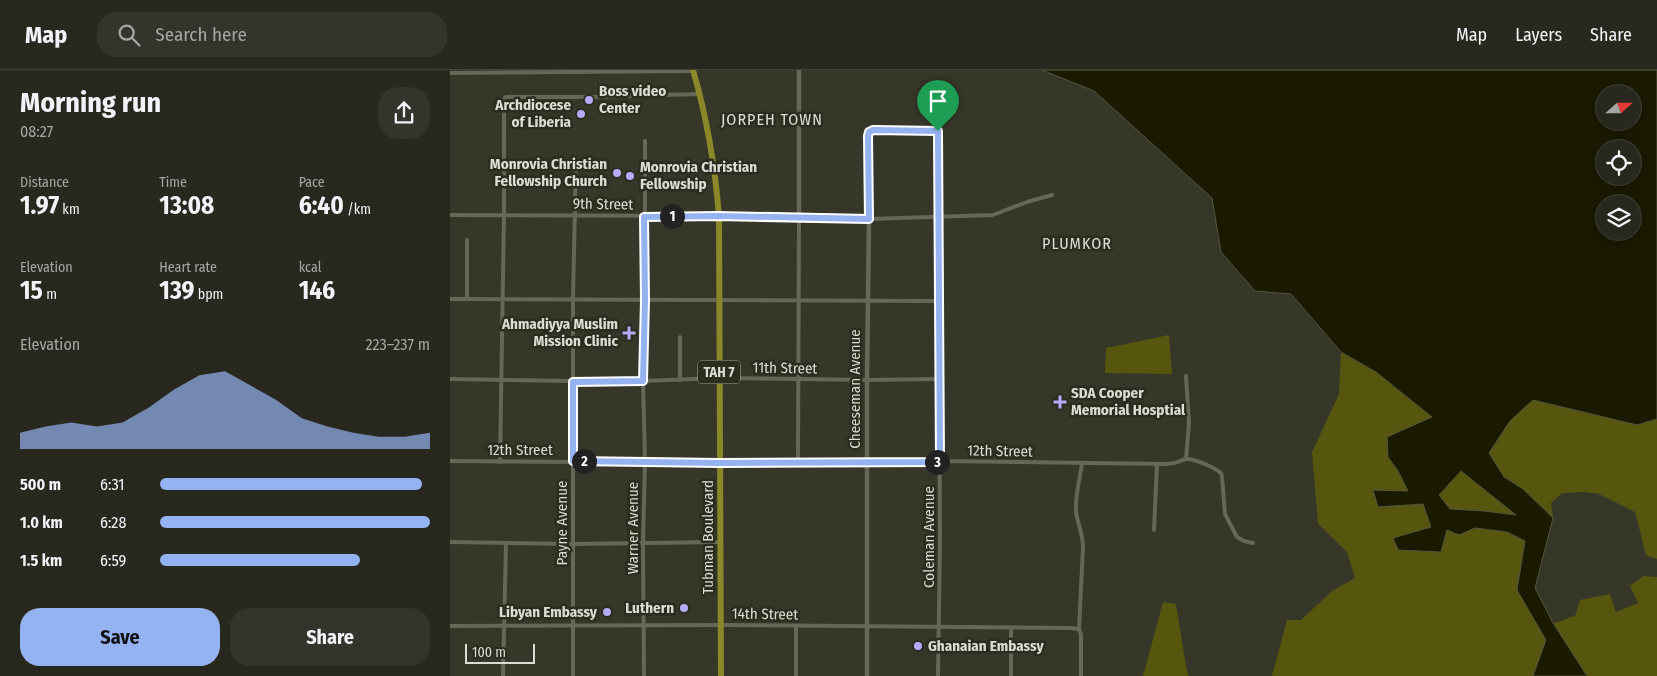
<!DOCTYPE html>
<html lang="en">
<head>
<meta charset="utf-8">
<style>
	:root { --surface:#28281f; --page:#34342c; --text:#f1f3f6; --muted:#a5a6a4; --line:#44443d; --accent:#95b2f1 }
	body { margin:0; font-family:"Fira Sans Condensed",sans-serif; background:var(--page); color:var(--text); height:100vh; display:flex; flex-direction:column; font-size:19px; white-space:nowrap }
	* { box-sizing:border-box; margin:0 }
	p { font-size:16px; color:var(--muted) }
	.icon { flex:none; width:28px; height:28px; fill:none; stroke:currentColor; stroke-width:2; stroke-linecap:round; stroke-linejoin:round }
	.map { position:relative; flex:1; overflow:hidden }
	.side { display:flex; flex-direction:column; background:var(--surface); width:450px }
	.side>* { flex:none }
	.needle { width:32px; rotate:69deg }
	.tools { position:absolute; left:1146px; top:15px; display:grid; gap:10px }
	.tools a { display:grid; place-items:center; width:45px; height:45px; border-radius:50%; background:var(--surface); box-shadow:0 2px 12px #0003,0 0 0 1px var(--line); font-size:25px }
	.scale { position:absolute; left:15px; bottom:12px; width:70px; box-sizing:border-box; padding-left:5px; border:2px solid #dcdcd4; border-top:0; font-size:14px; line-height:18px; white-space:nowrap; color:#dcdcd4; -webkit-text-stroke:4px #2c2c1f; paint-order:stroke }
	.pin { position:absolute; display:grid; place-items:center; width:42px; height:42px; color:#fff; margin:-51px -21px; border-radius:50% 50% 50% 0; rotate:-45deg; box-shadow:0 0 5px #0007 }
	.pin .icon { rotate:45deg }
	.km { position:absolute; width:25px; height:25px; margin:-12px; border-radius:50%; background:#222; color:#fff; font-size:14px; line-height:25px; text-align:center }
	.round { display:grid; place-items:center; flex:none; width:52px; height:52px; border-radius:20px; background:var(--page) }
	.head { display:flex; align-items:center; justify-content:space-between; height:85px; padding:0 20px }
	h1 { font-size:28px; font-weight:700; line-height:38px }
	.stats { display:grid; grid-template-columns:repeat(3,1fr); gap:8px; height:85px; padding:5px 20px }
	.stats div { display:grid; align-content:center }
	.stats b { font-size:25px; font-weight:700 }
	.stats small { font-size:14px; font-weight:400 }
	.stats p { font-size:14px }
	.chart { height:140px; padding:10px 20px }
	.chart p { display:flex; justify-content:space-between }
	.chart svg { width:100%; height:90px; margin-top:5px; fill:var(--accent); opacity:.7 }
	.button { display:flex; gap:10px; margin-top:auto; padding:10px 20px }
	.button a { flex:1; height:58px; border-radius:20px; background:var(--accent); color:#111; font-size:20px; font-weight:700; line-height:58px; text-align:center }
	.button a+a { background:var(--page); color:var(--text) }
	ul { padding:0 20px; list-style:none; font-size:16px }
	li { display:grid; grid-template-columns:80px 60px 1fr; align-items:center; height:38px }
	li i { height:12px; border-radius:6px; background:var(--accent) }
	header { display:flex; align-items:center; gap:30px; box-sizing:border-box; height:70px; padding:0 25px; background:var(--surface); border-bottom:1px solid var(--line) }
	header strong { font-size:24px }
	nav { display:flex; gap:28px; margin-inline-start:auto; font-size:18px }
	.search { width:350px; height:45px; background:var(--page); display:flex; align-items:center; gap:12px; box-sizing:border-box; padding:0 18px; border-radius:20px; color:var(--muted); font-size:19px }
	main { display:flex; flex:1; min-height:0 }
	.map>svg:first-child { display:block }
	.green { fill:#57560e }
	.water { fill:#1a1a00; stroke:#545440; fill-rule:evenodd }
	.lines { fill:none; stroke-linecap:round; stroke-linejoin:round }
	.minor { stroke:#676758; stroke-width:4 }
	.tertiary { stroke:#676758; stroke-width:4.5 }
	.trunk { stroke:#8a8829; stroke-width:6 }
	.route-casing { stroke:#fff; stroke-width:10 }
	.route { stroke:#95b2f1; stroke-width:6 }
	.poi-dot { fill:#b5acf9; stroke:#2c2c1f; stroke-width:2 }
	.labels { text-anchor:middle; stroke-width:5; stroke-linejoin:round; paint-order:stroke }
	.shield { fill:#2c2c1f; stroke:#a7a79e; stroke-width:1 }
	.shield-label { font-size:14px; font-weight:bold; fill:#dcdcd4 }
	.poi-label { font-size:15px; font-weight:bold; fill:#dcdcd4; stroke:#2c2c1f; text-anchor:end }
	.street-label { font-size:15px; fill:#dcdcd4; stroke:#2c2c1f }
	.neighbourhood-label { font-size:16px; letter-spacing:1px; fill:#dcdcd4; stroke:#2c2c1f }
</style>
</head>
<body>
<header>
<strong>Map</strong>
<div class="search"><svg class="icon" aria-label="search" viewBox="0 0 24 24"><circle cx="10" cy="10" r="6"/><path d="M15 15l6 6"/></svg>Search here</div>
<nav><a>Map</a><a>Layers</a><a>Share</a></nav>
</header>
<main>
<section class="side">
<div class="head"><div><h1>Morning run</h1><p>08:27</p></div><a class="round"><svg class="icon" aria-label="share" viewBox="0 0 24 24"><path d="M12 15V3M7 8l5-5 5 5M5 13v7h14v-7"/></svg></a></div>
<div class="stats">
<div><p>Distance</p><b>1.97<small> km</small></b></div>
<div><p>Time</p><b>13:08</b></div>
<div><p>Pace</p><b>6:40<small> /km</small></b></div>
</div>
<div class="stats">
<div><p>Elevation</p><b>15<small> m</small></b></div>
<div><p>Heart rate</p><b>139<small> bpm</small></b></div>
<div><p>kcal</p><b>146</b></div>
</div>
<div class="chart"><p><span>Elevation</span>223–237 m</p>
<svg viewBox="0 0 160 44" preserveAspectRatio="none"><path d="M0 44V36L10 33L20 31L30 33L40 31L50 24L60 15L70 8L80 6L90 13L100 20L110 29L120 33L130 36L140 38L150 38L160 36V44z"/></svg>
</div>
<ul>
<li><b>500 m</b>6:31<i style="width:97%"></i></li>
<li><b>1.0 km</b>6:28<i style="width:100%"></i></li>
<li><b>1.5 km</b>6:59<i style="width:74%"></i></li>
</ul>
<div class="button"><a>Save</a><a>Share</a></div>
</section>
<div class="map">
<svg width="1207" height="606" viewBox="0 0 1207 606">
	<rect width="100%" height="100%" fill="#363629"/>
	<g class="green">
		<polygon points="719,265 722,304 655,303 656,278"/>
		<polygon points="891,282 926,302 982,347 938,387 948,401 958,421 989,425 1011,401 1067,446 1075,471 1067,520 1096,570 1083,606 822,606 837,550 851,550 882,521 905,508 897,482 868,454 862,382 889,324"/>
		<polygon points="1083,330 1187,355 1207,349 1207,489 1196,485 1185,442 1149,424 1135,422 1112,423 1101,433 1103,448 1073,419 1054,407 1039,383 1060,351"/>
		<path d="M1193 506 1207 507V606H1137L1103 553C1112 552 1117 547 1125 546L1130 530 1160 524 1166 542 1188 533 1180 516Z"/>
		<polygon points="713,532 726,534 737,602 739,606 693,606"/>
	</g>
	<path class="water" d="M592 0H1207V349L1187 355 1083 330 1060 351 1039 383 1054 407 1073 419 1103 448 1085 518 1103 553 1137 606H1083L1096 570 1067 520 1075 471 1057 462 1025 458 1009 465 997 460 991 482 948 480 943 468 981 457 973 434 928 437 923 420 958 421 948 401 938 387 937 367 982 347 926 302 891 282 841 224 805 221 771 182 762 128 644 21ZM1155 24H1182V51H1155ZM1155 79H1182V106H1155ZM1155 134H1182V161H1155ZM1011 401 1066 445 1034 441 1000 439 989 425Z"/>
	<g class="lines">
		<g class="minor">
			<polyline points="0,3 243,1"/>
			<polyline points="488,61 423,60 419,62 419,149 543,145 577,132 602,125"/>
			<polyline points="0,145 269,146"/>
			<polyline points="0,229 488,231"/>
			<polyline points="17,229 17,170"/>
			<polyline points="230,267 230,310"/>
			<polyline points="736,306 739,353 736,389"/>
			<polyline points="0,309 123,311 193,311 269,308 417,310 489,309"/>
			<path d="M0 391 270 393 490 391 716 394C727 394 728 391 736 389 744 388 765 398 771 403L772 407 775 444 787 467 794 471 803 473"/>
			<polyline points="50,392 54,145 54,29 56,27 140,27 250,24"/>
			<polyline points="348,392 349,148"/>
			<polyline points="704,460 707,394"/>
			<polyline points="0,472 123,474 270,472"/>
			<polyline points="0,556 272,555 620,558 629,559"/>
			<polyline points="346,556 346,606"/>
			<polyline points="561,558 561,606"/>
			<polyline points="53,606 56,473"/>
			<polyline points="123,606 123,229 126,89"/>
			<polyline points="194,606 193,474 195,391 193,311 195,230 195,71"/>
			<path d="M488 606 490 474 488 66C489 54 487 37 500 34"/>
			<path d="M631 606V565L629 559 633 477C633 465 628 454 626 442 625 425 630 409 632 393"/>
		</g>
		<g class="tertiary">
			<polyline points="349,0 349,148"/>
			<polyline points="269,146 419,149 417,310 417,606"/>
		</g>
		<path class="trunk" d="M243 0C257 48 265 96 269 146L271 606"/>
	</g>
	<g class="lines">
		<defs>
			<polygon id="route" points="423,60 488,61 490,392 270,393 123,391 123,312 193,311 195,230 194,147 268,146 419,149 418,66 419,62"/>
		</defs>
		<use href="#route" class="route-casing"/>
		<use href="#route" class="route"/>
	</g>
	<g class="poi-dot">
		<circle cx="139" cy="30" r="5"/>
		<circle cx="131" cy="44" r="5"/>
		<circle cx="167" cy="103" r="5"/>
		<circle cx="180" cy="106" r="5"/>
		<path d="M176.5 255.5h5v5h5v5h-5v5h-5v-5h-5v-5h5z"/>
		<path d="M607.5 324.5h5v5h5v5h-5v5h-5v-5h-5v-5h5z"/>
		<circle cx="234" cy="538" r="5"/>
		<circle cx="157" cy="542" r="5"/>
		<circle cx="468" cy="576" r="5"/>
	</g>
	<g class="labels">
		<rect class="shield" x="248" y="290.5" width="42" height="23" rx="4"/>
		<g class="shield-label">
			<text x="269" y="307">TAH 7</text>
		</g>
		<g class="poi-label">
			<text x="149" y="26" text-anchor="start">Boss video<tspan x="149" dy="17">Center</tspan></text>
			<text x="121" y="40">Archdiocese<tspan x="121" dy="17">of Liberia</tspan></text>
			<text x="157" y="99">Monrovia Christian<tspan x="157" dy="17">Fellowship Church</tspan></text>
			<text x="190" y="102" text-anchor="start">Monrovia Christian<tspan x="190" dy="17">Fellowship</tspan></text>
			<text x="168" y="259">Ahmadiyya Muslim<tspan x="168" dy="17">Mission Clinic</tspan></text>
			<text x="621" y="328" text-anchor="start">SDA Cooper<tspan x="621" dy="17">Memorial Hosptial</tspan></text>
			<text x="224" y="543">Luthern</text>
			<text x="147" y="547">Libyan Embassy</text>
			<text x="478" y="581" text-anchor="start">Ghanaian Embassy</text>
		</g>
		<g class="street-label">
			<text transform="translate(153 134) rotate(1)" y="5">9th Street</text>
			<text transform="translate(335 298) rotate(1)" y="5">11th Street</text>
			<text transform="translate(405 319) rotate(-90)" y="5">Cheeseman Avenue</text>
			<text x="70" y="385">12th Street</text>
			<text transform="translate(550 381) rotate(1)" y="5">12th Street</text>
			<text transform="translate(112 453) rotate(-90)" y="5">Payne Avenue</text>
			<text transform="translate(183 458) rotate(-90)" y="5">Warner Avenue</text>
			<text transform="translate(258 467) rotate(-90)" y="5">Tubman Boulevard</text>
			<text transform="translate(479 467) rotate(-90)" y="5">Coleman Avenue</text>
			<text transform="translate(315 544) rotate(1)" y="5">14th Street</text>
		</g>
		<g class="neighbourhood-label">
			<text x="322" y="55">JORPEH TOWN</text>
			<text x="627" y="179">PLUMKOR</text>
		</g>
	</g>
</svg>
<div class="tools">
<a><svg class="needle" viewBox="-14 -14 28 28"><path d="M0-13l5 13h-10z" fill="#e53935"/><path d="M0 13l5-13h-10z" fill="#a5a6a4"/></svg></a>
<a><svg class="icon" aria-label="locate" viewBox="0 0 24 24"><circle cx="12" cy="12" r="6"/><path d="M12 2v4M12 18v4M2 12h4M18 12h4"/></svg></a>
<a><svg class="icon" aria-label="layers" viewBox="0 0 24 24"><path d="M12 4l9 5-9 5-9-5zM3 14l9 5 9-5"/></svg></a>
</div>
<div class="scale">100 m</div>
<div class="pin" style="left:488px;top:61px;background:#1e9e55"><svg class="icon" aria-label="arrive" viewBox="0 0 24 24"><path d="M6 21V4h12l-3 4 3 4H6"/></svg></div>
<b class="km" style="left:222px;top:146px">1</b>
<b class="km" style="left:134px;top:391px">2</b>
<b class="km" style="left:487px;top:392px">3</b>
</div>
</main>
</body>
</html>
